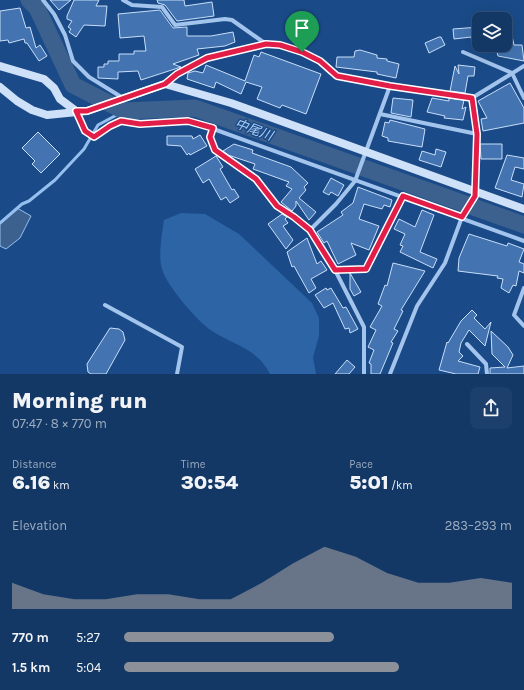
<!DOCTYPE html>
<html lang="en">
<head>
<meta charset="utf-8">
<style>
	:root { --surface:#143866; --page:#1d3f6c; --text:#f1f3f6; --muted:#9dacbf; --line:#33527a; --accent:#8c9099 }
	body { margin:0; font-family:Karla,"Noto Sans JP",sans-serif; background:var(--page); color:var(--text); height:100vh; display:flex; flex-direction:column; font-size:15px; white-space:nowrap }
	* { box-sizing:border-box; margin:0 }
	p { font-size:13px; color:var(--muted) }
	.icon { flex:none; width:22px; height:22px; fill:none; stroke:currentColor; stroke-width:2; stroke-linecap:round; stroke-linejoin:round }
	.map { position:relative; height:374px; overflow:hidden }
	.side { display:flex; flex-direction:column; background:var(--surface); flex:1 }
	.side>* { flex:none }
	.buttons { position:absolute; left:472px; top:12px; display:grid; gap:8px }
	.buttons a { display:grid; place-items:center; width:40px; height:40px; border-radius:8px; background:var(--surface); box-shadow:0 4px 16px #0002,0 0 0 1px var(--line); font-size:20px }
	.pin { position:absolute; display:grid; place-items:center; width:34px; height:34px; color:#fff; margin:-41px -17px; border-radius:50% 50% 50% 0; rotate:-45deg; box-shadow:0 0 4px #0007 }
	.pin .icon { rotate:45deg }
	.round { display:grid; place-items:center; flex:none; width:42px; height:42px; border-radius:8px; background:var(--page) }
	.overview { display:flex; align-items:center; justify-content:space-between; height:68px; padding:0 12px }
	h1 { font-size:22px; font-weight:800; line-height:30px }
	.stats { display:grid; grid-template-columns:repeat(3,1fr); gap:6px; height:68px; padding:4px 12px }
	.stats div { display:grid; align-content:center }
	.stats b { font-size:20px; font-weight:800 }
	.stats small { font-size:11px; font-weight:400 }
	.stats p { font-size:11px }
	.chart { height:112px; padding:8px 12px }
	.chart p { display:flex; justify-content:space-between }
	.chart svg { width:100%; height:72px; margin-top:4px; fill:var(--accent); opacity:.7 }
	ul { padding:0 12px; list-style:none; font-size:13px }
	li { display:grid; grid-template-columns:64px 48px 1fr; align-items:center; height:30px }
	li i { height:10px; border-radius:5px; background:var(--accent) }
	.map>svg:first-child { display:block }
	.green { fill:#2d64a6 }
	.water { fill:#3d618e; stroke:#95bfef }
	.lines { fill:none; stroke-linecap:round; stroke-linejoin:round }
	.stream { stroke:#95bfef; stroke-width:3 }
	.river { stroke:#3d618e; stroke-width:17 }
	.building { fill:#4374b1; stroke:#c8def9 }
	.street { stroke:#a3c4ec; stroke-width:4 }
	.secondary { stroke:#cfe1f9; stroke-width:8 }
	.route-casing { stroke:#fff; stroke-width:8 }
	.route { stroke:#e11d48; stroke-width:5 }
	.labels { text-anchor:middle; stroke-width:3; stroke-linejoin:round; paint-order:stroke }
	.water-label { font-size:13px; font-style:italic; fill:#aecef4; stroke:#1a4b88 }
</style>
</head>
<body>
<div class="map">
<svg width="524" height="374" viewBox="0 0 524 374">
	<rect width="100%" height="100%" fill="#1a4b88"/>
	<path class="green" d="M181 213 205 214 239 234 312 303 319 318V336L313 357 316 374H270C258 349 234 345 212 331 197 321 167 286 162 269 158 256 162 234 164 220Z"/>
	<polygon class="water" points="17,208 31,216 20,238 6,249 0,246 0,223"/>
	<g class="lines">
		<polyline class="stream" points="0,223 22,204 29,201 55,180 84,149 98,125 124,111"/>
		<polyline class="river" points="29,0 37,8 73,85 124,111 195,108 524,225"/>
	</g>
	<g class="building">
		<polygon points="50,0 71,0 59,10"/>
		<polygon points="74,0 99,0 96,6 107,6 105,26 84,25 76,37 69,32 71,29 68,27 72,21 67,19 67,16"/>
		<polygon points="157,0 184,0 185,6 212,2 214,16 177,21 165,5 158,3"/>
		<polygon points="20,8 26,28 30,27 36,48 40,45 47,56 39,61 27,43 25,43 24,39 9,43 8,40 0,41 0,11"/>
		<polygon points="160,10 173,28 187,27 187,36 211,36 233,32 235,42 225,46 197,49 199,55 173,64 181,67 141,80 138,71 118,72 118,79 98,78 98,67 104,67 104,64 108,64 108,61 119,61 119,54 134,54 134,51 146,51 144,36 120,38 118,14"/>
		<polygon points="505,18 508,18 514,45 522,45 524,61 498,56 495,45 505,45"/>
		<polygon points="479,27 479,41 472,42 471,37 454,39 453,29"/>
		<polygon points="439,37 441,37 445,45 429,53 425,43"/>
		<polygon points="360,50 377,55 377,58 387,59 387,61 399,64 396,78 377,74 377,72 336,67 337,57 354,57 355,51"/>
		<polygon points="261,52 321,74 306,114 282,105 280,108 257,99 262,87 246,82 241,94 216,82 214,88 187,79 188,73 195,71 203,73 206,65 245,81 254,55 259,57"/>
		<polygon points="458,65 475,67 474,76 468,76 465,93 450,91 455,66 459,74"/>
		<polygon points="510,83 524,108 524,123 483,131 481,119 487,118 478,101"/>
		<polygon points="393,98 413,100 411,117 391,113"/>
		<polygon points="432,98 449,101 449,98 464,100 462,109 466,107 463,120 444,118 445,116 427,112"/>
		<polygon points="390,120 425,129 422,147 388,141 388,138 382,136 385,122 389,123"/>
		<polygon points="38,132 60,154 41,173 32,164 35,161 22,148"/>
		<polygon points="200,135 207,146 190,155 189,153 187,155 181,146 167,145 167,136 192,136 193,139"/>
		<polygon points="234,144 253,150 252,153 291,167 308,183 304,187 306,190 299,198 316,212 309,220 296,201 296,206 292,211 281,202 292,189 286,186 289,182 253,169 255,164 228,155 223,151"/>
		<polygon points="480,144 502,144 502,159 481,159"/>
		<polygon points="436,149 446,152 441,167 419,160 422,151 435,155"/>
		<polygon points="507,155 524,158 524,169 515,167 511,180 524,184 522,197 495,188"/>
		<polygon points="216,156 223,167 220,169 232,190 234,189 239,197 230,203 226,197 221,200 209,179 203,183 195,169"/>
		<polygon points="331,178 344,185 338,196 331,192 329,195 323,192"/>
		<polygon points="358,187 392,200 390,207 384,205 382,209 364,204 359,219 379,226 369,250 351,243 356,255 338,264 327,241 324,243 317,232 343,215 341,212 353,203"/>
		<polygon points="422,210 434,215 420,252 437,259 433,268 400,252 403,246 400,245 405,234 394,229 399,219 415,227"/>
		<polygon points="282,214 287,217 285,219 288,223 283,226 293,240 286,249 268,224"/>
		<polygon points="469,234 507,246 508,243 524,249 519,262 524,264 524,273 519,271 516,286 513,285 509,293 501,288 503,279 497,278 498,276 458,271 459,258"/>
		<polygon points="307,238 317,264 321,261 327,270 311,279 316,288 309,293 294,266 292,267 287,252"/>
		<polygon points="393,263 425,271 401,310 403,311 394,329 398,331 391,342 393,343 380,374 371,374 371,364 369,363 374,350 368,347 376,330 370,327 382,306 378,304 385,285 387,286"/>
		<polygon points="350,273 361,292 354,296 350,289"/>
		<polygon points="326,288 327,290 331,288 343,308 346,307 358,329 350,333 349,328 345,329 333,303 324,308 315,295"/>
		<polygon points="472,310 477,315 474,318 485,329 491,322 485,346 469,330 461,343 459,352 463,356 458,361 480,367 478,374 456,374 439,370 447,342 448,343 461,321"/>
		<polygon points="110,328 119,329 123,332 125,340 106,374 91,374 88,372 87,364"/>
		<polygon points="491,331 508,347 513,355 507,368 524,366 524,374 490,374 490,368 505,367 492,354"/>
		<polygon points="347,360 355,367 349,374 335,374"/>
	</g>
	<g class="lines">
		<g class="street">
			<polyline points="43,0 54,14 65,35 73,61 89,77 123,98"/>
			<polyline points="123,0 132,5 162,7 175,25 225,19 232,20 266,44"/>
			<polyline points="463,52 512,73 524,98"/>
			<polyline points="165,84 177,74 207,58 266,44 280,45 302,52 320,61 337,76 390,86 472,98 524,66"/>
			<polyline points="76,112 85,131 94,137 110,126 121,121 140,124 188,121 197,123 524,241"/>
			<polyline points="380,114 477,134"/>
			<polyline points="213,128 210,137 215,150 256,179 277,206 294,217 310,230 335,270 364,327 364,374"/>
			<polyline points="310,230 336,204 355,181 390,86"/>
			<polyline points="335,270 366,269 403,196"/>
			<polyline points="524,288 514,315 524,326"/>
			<polyline points="105,305 182,347 177,374"/>
			<polyline points="467,344 486,364 487,374"/>
			<polyline points="390,374 417,306 445,263 462,217 475,196 477,134 472,98"/>
		</g>
		<g class="secondary">
			<polyline points="0,66 44,79 54,88 60,99 76,111"/>
			<polyline points="0,87 17,101 32,110 47,115 87,111 165,84 231,103 524,209"/>
		</g>
	</g>
	<g class="lines">
		<defs>
			<polygon id="route" points="266,44 280,45 302,52 320,61 337,76 390,86 472,98 477,134 475,196 462,217 403,196 366,269 335,270 310,230 294,217 277,206 256,179 215,150 210,137 213,128 188,121 140,124 121,121 110,126 94,137 85,131 76,111 87,111 165,84 177,74 207,58"/>
		</defs>
		<use href="#route" class="route-casing"/>
		<use href="#route" class="route"/>
	</g>
	<g class="labels">
		<g class="water-label">
			<text transform="translate(254 129) rotate(20)" y="5">中尾川</text>
		</g>
	</g>
</svg>
<div class="buttons">
<a><svg class="icon" aria-label="layers" viewBox="0 0 24 24"><path d="M12 4l9 5-9 5-9-5zM3 14l9 5 9-5"/></svg></a>
</div>
<div class="pin" style="left:302px;top:52px;background:#1e9e55"><svg class="icon" aria-label="arrive" viewBox="0 0 24 24"><path d="M6 21V4h12l-3 4 3 4H6"/></svg></div>
</div>
<section class="side">
<div class="overview"><div><h1>Morning run</h1><p>07:47 · 8 × 770 m</p></div><a class="round"><svg class="icon" aria-label="share" viewBox="0 0 24 24"><path d="M12 15V3M7 8l5-5 5 5M5 13v7h14v-7"/></svg></a></div>
<div class="stats">
<div><p>Distance</p><b>6.16<small> km</small></b></div>
<div><p>Time</p><b>30:54</b></div>
<div><p>Pace</p><b>5:01<small> /km</small></b></div>
</div>
<div class="chart"><p><span>Elevation</span>283–293 m</p>
<svg viewBox="0 0 160 44" preserveAspectRatio="none"><path d="M0 44V28L10 35L20 38L30 38L40 35L50 35L60 38L70 38L80 28L90 16L100 6L110 12L120 22L130 28L140 28L150 25L160 28V44z"/></svg>
</div>
<ul>
<li><b>770 m</b>5:27<i style="width:54%"></i></li>
<li><b>1.5 km</b>5:04<i style="width:71%"></i></li>
</ul>
</section>
</body>
</html>
